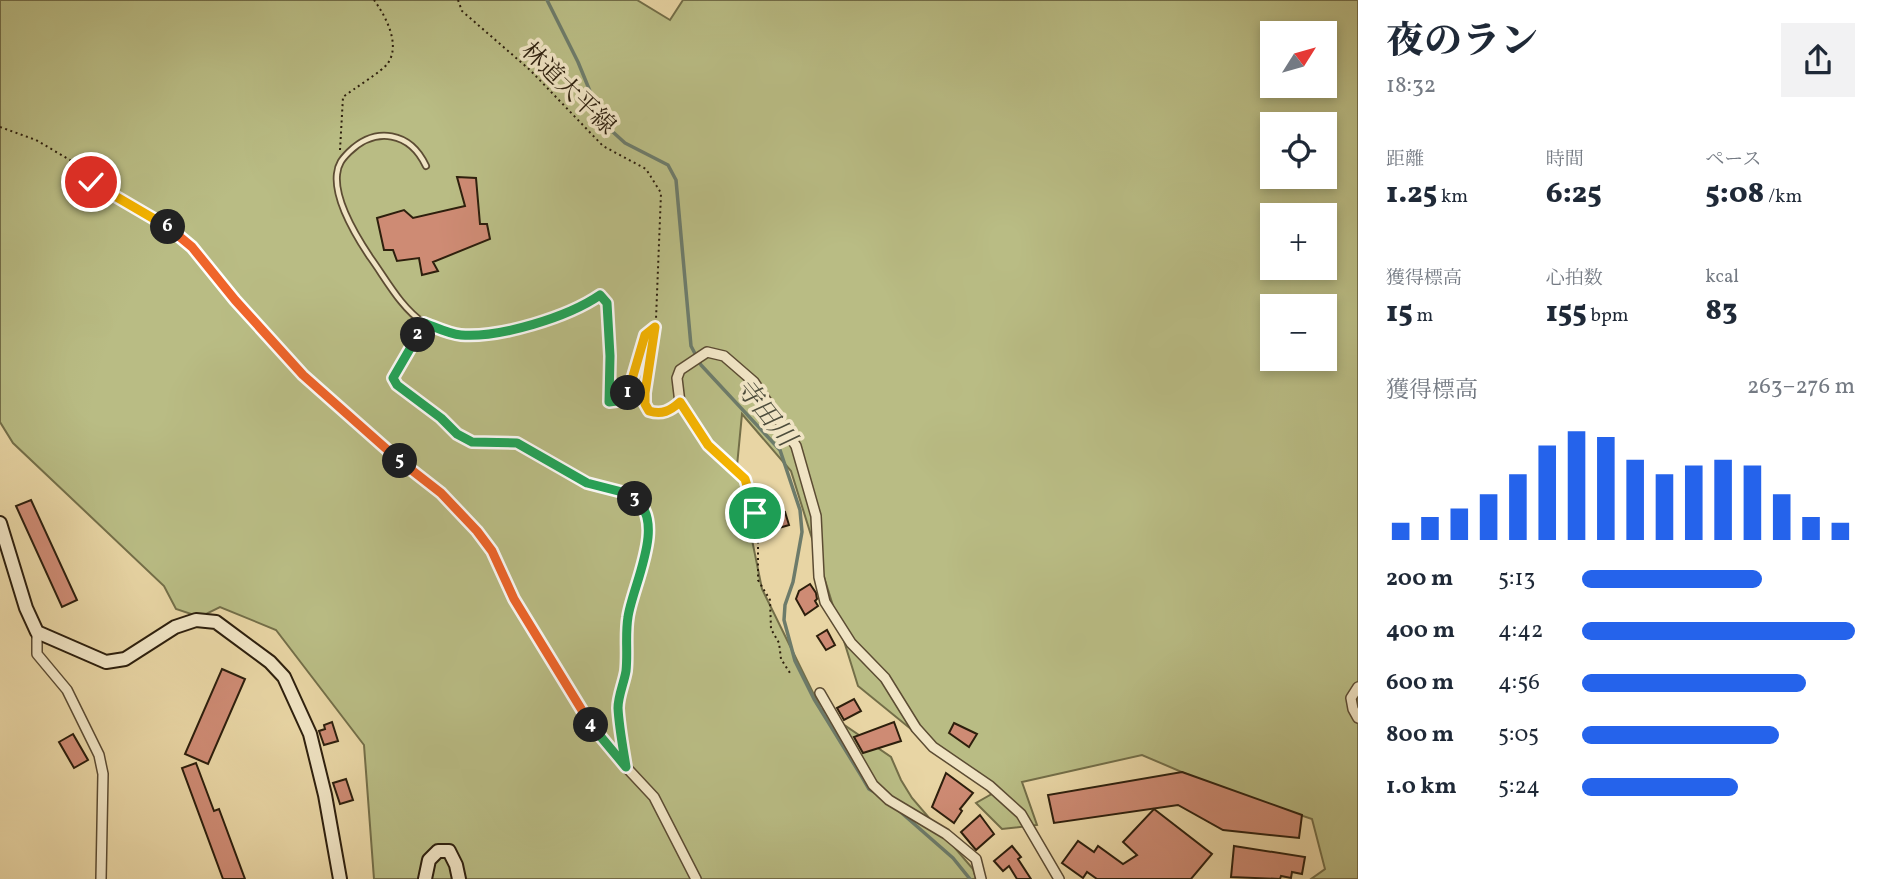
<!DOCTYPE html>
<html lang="ja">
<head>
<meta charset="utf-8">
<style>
	:root { --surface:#fff; --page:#f2f2f3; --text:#1f2937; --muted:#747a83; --accent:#2563eb }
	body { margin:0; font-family:Vollkorn,"Noto Serif JP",serif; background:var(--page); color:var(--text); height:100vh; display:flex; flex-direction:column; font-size:26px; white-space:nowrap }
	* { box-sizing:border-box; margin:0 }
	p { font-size:23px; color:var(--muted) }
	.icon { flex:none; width:38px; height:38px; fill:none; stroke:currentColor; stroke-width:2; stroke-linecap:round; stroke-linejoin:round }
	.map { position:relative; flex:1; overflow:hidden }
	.panel { display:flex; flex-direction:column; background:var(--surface); width:525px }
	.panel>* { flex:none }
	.needle { width:46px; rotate:53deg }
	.buttons { position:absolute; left:1260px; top:21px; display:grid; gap:14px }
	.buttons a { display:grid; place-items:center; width:77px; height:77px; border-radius:0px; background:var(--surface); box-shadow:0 4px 10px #0003; font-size:35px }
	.pin { position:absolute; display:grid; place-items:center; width:60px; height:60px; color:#fff; margin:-30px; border:4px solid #fff; border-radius:50%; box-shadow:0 2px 7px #0007 }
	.km { position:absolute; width:35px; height:35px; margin:-18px; border-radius:50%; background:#222; color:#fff; font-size:19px; line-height:35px; text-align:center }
	.round { display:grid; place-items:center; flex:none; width:74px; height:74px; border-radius:0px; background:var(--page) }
	.head { display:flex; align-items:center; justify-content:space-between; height:119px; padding:0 28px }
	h1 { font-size:38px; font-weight:800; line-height:52px }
	.stats { display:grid; grid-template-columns:repeat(3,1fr); gap:10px; height:119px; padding:7px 28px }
	.stats div { display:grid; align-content:center }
	.stats b { font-size:30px; font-weight:800 }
	.stats small { font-size:19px; font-weight:400 }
	.stats p { font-size:19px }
	.chart { height:196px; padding:14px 28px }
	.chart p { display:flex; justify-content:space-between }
	.chart svg { width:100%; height:126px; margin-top:7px; stroke:var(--accent); stroke-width:6 }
	ul { padding:0 28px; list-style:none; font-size:23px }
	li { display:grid; grid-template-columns:112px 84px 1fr; align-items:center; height:52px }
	li i { height:18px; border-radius:9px; background:var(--accent) }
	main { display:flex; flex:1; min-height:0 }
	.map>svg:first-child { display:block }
	.green { fill:#b9bc84; stroke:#736e48; stroke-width:2; fill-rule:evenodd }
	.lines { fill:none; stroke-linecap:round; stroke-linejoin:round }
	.stream { stroke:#6d7b6a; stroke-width:3.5 }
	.building { fill:#ce8b74; stroke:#2d1f0d; stroke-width:2 }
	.lane-casing { stroke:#5c4c33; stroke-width:8 }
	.street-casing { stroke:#5c4c33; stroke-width:12 }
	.secondary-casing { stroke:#2d1f0d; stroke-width:16 }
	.path { stroke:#2d1f0d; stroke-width:2; stroke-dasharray:2 3.5; stroke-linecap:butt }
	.lane { stroke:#f0e4c4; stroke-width:4.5 }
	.street { stroke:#f0e4c4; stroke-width:9 }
	.secondary { stroke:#f0e4c4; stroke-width:12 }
	.split-1-casing { stroke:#fff; stroke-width:14 }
	.split-2-casing { stroke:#fff; stroke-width:14 }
	.split-3-casing { stroke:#fff; stroke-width:14 }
	.split-4-casing { stroke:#fff; stroke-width:14 }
	.split-5-casing { stroke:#fff; stroke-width:14 }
	.split-6-casing { stroke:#fff; stroke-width:14 }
	.split-7-casing { stroke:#fff; stroke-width:14 }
	.split-1 { stroke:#f5b400; stroke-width:9 }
	.split-2 { stroke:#22a559; stroke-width:9 }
	.split-3 { stroke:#22a559; stroke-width:9 }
	.split-4 { stroke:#22a559; stroke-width:9 }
	.split-5 { stroke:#f0652b; stroke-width:9 }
	.split-6 { stroke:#f0652b; stroke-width:9 }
	.split-7 { stroke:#f5b400; stroke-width:9 }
	.labels { text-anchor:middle; stroke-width:7; stroke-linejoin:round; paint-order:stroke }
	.street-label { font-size:24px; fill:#2d1f0d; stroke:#f0e4c4 }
	.water-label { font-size:26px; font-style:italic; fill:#4d4d3c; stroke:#f0e4c4 }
</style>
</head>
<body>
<main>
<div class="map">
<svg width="1358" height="879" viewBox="0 0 1358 879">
	<rect width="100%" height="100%" fill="#e8d5a4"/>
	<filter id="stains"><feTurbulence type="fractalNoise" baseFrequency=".00286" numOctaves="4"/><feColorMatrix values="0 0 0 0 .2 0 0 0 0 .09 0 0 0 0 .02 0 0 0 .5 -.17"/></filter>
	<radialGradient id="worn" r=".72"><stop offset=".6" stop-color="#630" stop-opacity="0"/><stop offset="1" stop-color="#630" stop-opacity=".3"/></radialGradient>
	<path class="green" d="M0 0H637L670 20 683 0H1358V879H1311L1325 869 1312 819 1212 785 1142 755 1022 782 1037 825 1002 829 976 803 997 791 933 747 858 686 791 471 742 414 737 466 762 589 821 709 891 757 901 780 912 798 973 869 976 879H374L364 745 276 630 220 607 200 617 176 609 164 586 13 443 0 422ZM1272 33H1325V86H1272ZM1272 124H1325V177H1272ZM1272 215H1325V268H1272ZM1272 306H1325V359H1272Z"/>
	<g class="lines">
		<g class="stream">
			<polyline points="547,0 578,62 603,123 625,143 668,165 676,180 691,346 701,365 780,450 800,510 802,532 793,582 785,605 784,620 795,661 814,699 862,777 869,789 876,793"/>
			<polyline points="896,808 953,858 970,879"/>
		</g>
	</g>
	<g class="building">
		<polygon points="457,177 476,178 480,224 487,224 490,239 433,262 438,271 422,275 419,258 397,261 393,250 384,250 377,218 404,210 413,218 465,206"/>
		<polygon points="31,500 77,600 62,607 16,506"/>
		<polygon points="785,512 789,525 772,530 768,517"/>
		<polygon points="810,584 816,593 817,599 815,601 818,606 805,615 796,599 799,591"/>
		<polygon points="827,630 835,645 826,650 817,636"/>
		<polygon points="222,669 245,679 208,764 185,754"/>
		<polygon points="854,699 861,711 844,720 837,708"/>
		<polygon points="332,722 338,741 324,745 319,731 325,729 324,725"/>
		<polygon points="894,722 901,741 863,753 854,737"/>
		<polygon points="954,723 977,734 969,747 949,733"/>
		<polygon points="73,734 88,760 74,768 59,742"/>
		<polygon points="196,763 214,811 219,809 245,879 223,879 182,768"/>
		<polygon points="1182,772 1302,815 1299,838 1223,830 1178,805 1054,823 1048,795"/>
		<polygon points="946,773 973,793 960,809 962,811 954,823 932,807"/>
		<polygon points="346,779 353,800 340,804 333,783"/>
		<polygon points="1154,809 1212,854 1191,879 1097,879 1087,872 1083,878 1062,863 1078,841 1094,852 1098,846 1123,864 1137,855 1123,842"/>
		<polygon points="980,815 994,834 976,850 961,832"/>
		<polygon points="1012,846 1021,857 1018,859 1031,879 1017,879 1009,866 1003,871 994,861"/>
		<polygon points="1234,846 1305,857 1302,874 1292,872 1291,878 1281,876 1280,879 1231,877"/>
	</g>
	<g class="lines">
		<defs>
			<path id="lane" d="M426 166C410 132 376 126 349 152 342 159 338 164 337 174 334 200 356 236 370 257 386 279 401 308 424 323 469 351 561 323 600 295L607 302 610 356 609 402C644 397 628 347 654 328"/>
			<g id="street">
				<path d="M655 328 645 393V404L649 411C662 415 670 411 680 403L677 378 680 370 707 352 724 356 754 382 796 446 816 516 819 577 825 602 851 643 885 678 916 728 933 747 990 786 1021 814 1059 879"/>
				<polyline points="37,632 37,654 67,690 99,755 103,774 101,879"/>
				<polyline points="1358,687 1351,698 1353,709 1358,718"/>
				<polyline points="820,693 873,785 889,800 946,834 976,859 981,879"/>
				<polyline points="626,767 654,797 696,879"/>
			</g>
			<g id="secondary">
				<polyline points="0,523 26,608 37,632 106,662 125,659 175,627 196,620 216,622 270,662 284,677 310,734 325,795 340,879"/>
				<polyline points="425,879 429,860 438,851 449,851 456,865 459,879"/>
			</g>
		</defs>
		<use href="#lane" class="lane-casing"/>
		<use href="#street" class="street-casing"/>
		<use href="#secondary" class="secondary-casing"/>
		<g class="path">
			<polyline points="458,0 462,11 530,70 603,146 646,169 661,193 656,319"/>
			<polyline points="0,127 36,140 70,160 91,182 163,223 192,247 235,300 303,375 389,452 441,493 477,531 492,551 514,599 590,725 620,761"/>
			<path d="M340 150 343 97C352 90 384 70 388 63 401 44 385 15 374 0"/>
			<polyline points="420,330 393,378 457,434 472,442 517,443 587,483 626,493 641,504 647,516 648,536 642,569 628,615 626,671 618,706 624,756"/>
			<polyline points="686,412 708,445 745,479 755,513 758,540 758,580 770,600 771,629 779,643 781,659 790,673"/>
		</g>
		<use href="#lane" class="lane"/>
		<use href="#street" class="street"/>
		<use href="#secondary" class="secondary"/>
	</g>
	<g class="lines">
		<defs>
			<path id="split-1" d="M628 393 645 335 655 327 645 393V404L649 411C662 415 670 411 680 402L708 445 745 479 755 513"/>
			<path id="split-2" d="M418 335 424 323C435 327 449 334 461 335 500 338 568 317 600 295L607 303 610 356 609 402 617 401 628 393"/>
			<polyline id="split-3" points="418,335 393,378 397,385 441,418 457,434 472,442 517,443 587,483 626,493 635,499"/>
			<path id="split-4" d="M591 725 626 767C623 748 619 727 618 708 618 696 624 683 626 671 628 653 625 635 628 617 632 587 667 522 635 499"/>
			<polyline id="split-5" points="400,461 441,493 477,531 492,551 514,599 591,725"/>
			<polyline id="split-6" points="168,227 192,247 235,300 303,375 400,461"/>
			<polyline id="split-7" points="91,182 168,227"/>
		</defs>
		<use href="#split-1" class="split-1-casing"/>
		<use href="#split-2" class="split-2-casing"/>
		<use href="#split-3" class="split-3-casing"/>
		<use href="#split-4" class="split-4-casing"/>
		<use href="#split-5" class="split-5-casing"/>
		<use href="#split-6" class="split-6-casing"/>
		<use href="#split-7" class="split-7-casing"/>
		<use href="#split-1" class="split-1"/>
		<use href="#split-2" class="split-2"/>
		<use href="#split-3" class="split-3"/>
		<use href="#split-4" class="split-4"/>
		<use href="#split-5" class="split-5"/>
		<use href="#split-6" class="split-6"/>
		<use href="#split-7" class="split-7"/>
	</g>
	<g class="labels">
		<g class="street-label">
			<text transform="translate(569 88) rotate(44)" y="8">林道大平線</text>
		</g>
		<g class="water-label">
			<text transform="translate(766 412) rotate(51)" y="9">寺田川</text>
		</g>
	</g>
	<rect width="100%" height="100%" filter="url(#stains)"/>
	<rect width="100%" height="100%" fill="url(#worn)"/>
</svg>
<div class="buttons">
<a><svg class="needle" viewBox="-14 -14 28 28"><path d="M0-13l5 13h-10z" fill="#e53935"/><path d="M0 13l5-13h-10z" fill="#747a83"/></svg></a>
<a><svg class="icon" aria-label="locate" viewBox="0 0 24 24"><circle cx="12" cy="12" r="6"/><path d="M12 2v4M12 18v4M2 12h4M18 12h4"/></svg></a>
<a>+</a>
<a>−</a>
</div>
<div class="pin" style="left:755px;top:513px;background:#1e9e55"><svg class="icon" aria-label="arrive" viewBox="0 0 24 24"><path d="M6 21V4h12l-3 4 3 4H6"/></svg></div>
<div class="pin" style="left:91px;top:182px;background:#d93025"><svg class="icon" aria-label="check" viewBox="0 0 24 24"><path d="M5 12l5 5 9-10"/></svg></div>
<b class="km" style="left:628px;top:393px">1</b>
<b class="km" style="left:418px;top:335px">2</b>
<b class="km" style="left:635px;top:499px">3</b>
<b class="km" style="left:591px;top:725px">4</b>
<b class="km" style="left:400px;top:461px">5</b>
<b class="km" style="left:168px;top:227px">6</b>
</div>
<section class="panel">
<div class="head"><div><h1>夜のラン</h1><p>18:32</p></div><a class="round"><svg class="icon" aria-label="share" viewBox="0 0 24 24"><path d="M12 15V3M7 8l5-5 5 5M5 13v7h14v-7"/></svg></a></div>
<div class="stats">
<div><p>距離</p><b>1.25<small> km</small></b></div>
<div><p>時間</p><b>6:25</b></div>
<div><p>ペース</p><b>5:08<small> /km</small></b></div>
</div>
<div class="stats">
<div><p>獲得標高</p><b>15<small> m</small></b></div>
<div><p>心拍数</p><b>155<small> bpm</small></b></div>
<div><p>kcal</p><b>83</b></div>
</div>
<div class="chart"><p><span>獲得標高</span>263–276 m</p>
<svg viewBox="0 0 160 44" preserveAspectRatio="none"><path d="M5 44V38M15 44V36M25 44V33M35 44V28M45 44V21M55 44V11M65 44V6M75 44V8M85 44V16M95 44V21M105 44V18M115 44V16M125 44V18M135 44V28M145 44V36M155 44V38"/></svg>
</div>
<ul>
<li><b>200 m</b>5:13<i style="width:66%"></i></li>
<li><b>400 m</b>4:42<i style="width:100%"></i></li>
<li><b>600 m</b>4:56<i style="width:82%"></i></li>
<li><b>800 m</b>5:05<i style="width:72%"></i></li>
<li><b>1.0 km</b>5:24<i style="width:57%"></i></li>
</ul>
</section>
</main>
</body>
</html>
